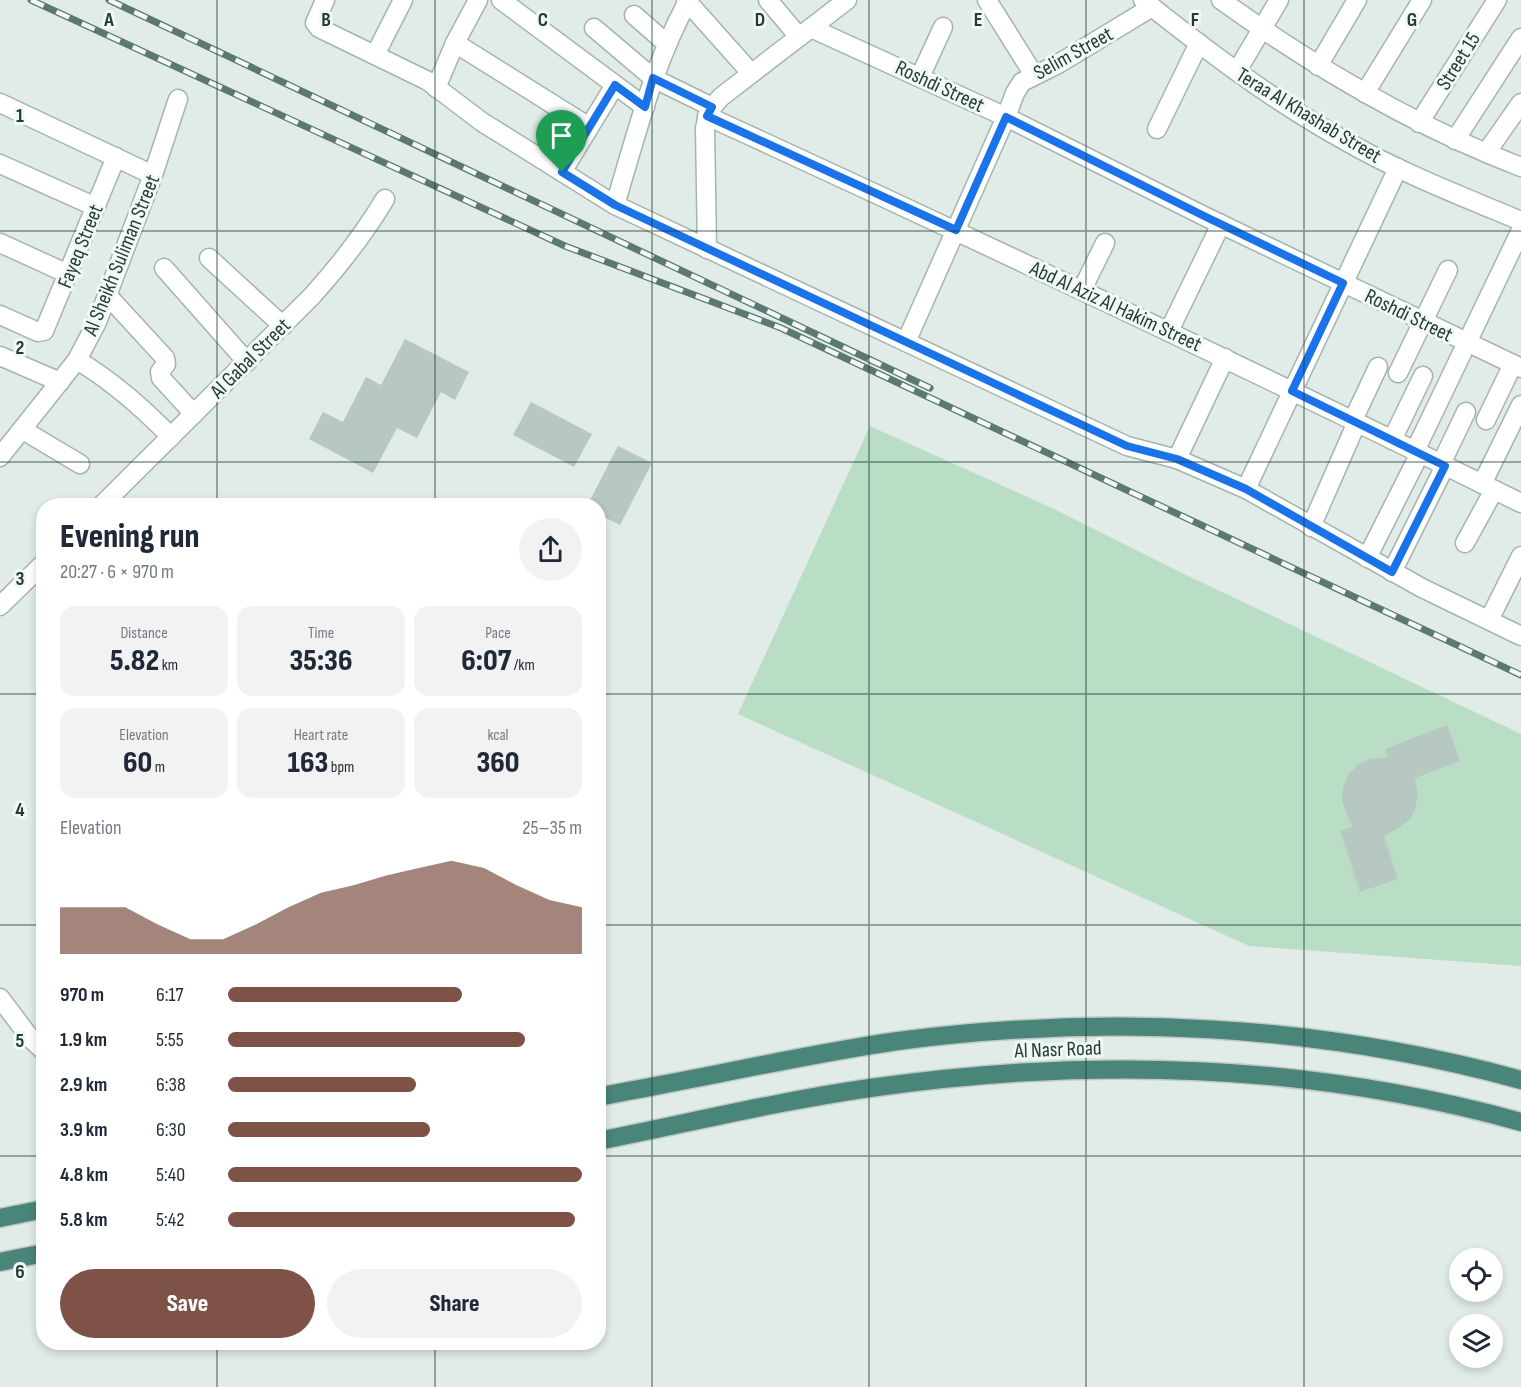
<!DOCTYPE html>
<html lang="en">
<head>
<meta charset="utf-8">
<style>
	:root { --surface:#fff; --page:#f2f2f3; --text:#1f2937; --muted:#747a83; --accent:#7e5246 }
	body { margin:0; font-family:"Sofia Sans Condensed",sans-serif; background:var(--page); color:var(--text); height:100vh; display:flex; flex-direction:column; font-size:22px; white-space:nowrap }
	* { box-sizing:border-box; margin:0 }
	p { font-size:20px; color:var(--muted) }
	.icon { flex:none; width:33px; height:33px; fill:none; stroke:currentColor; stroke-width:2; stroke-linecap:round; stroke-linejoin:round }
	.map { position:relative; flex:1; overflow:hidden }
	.drawer { position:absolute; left:36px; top:498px; width:570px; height:852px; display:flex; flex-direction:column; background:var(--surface); border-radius:24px; box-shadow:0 3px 9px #0003 }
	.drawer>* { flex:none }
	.buttons { position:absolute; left:1449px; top:1248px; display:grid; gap:12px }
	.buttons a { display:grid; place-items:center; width:54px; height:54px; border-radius:50%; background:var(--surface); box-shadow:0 3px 9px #0003; font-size:30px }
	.pin { position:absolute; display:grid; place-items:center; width:51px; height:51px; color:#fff; margin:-62px -26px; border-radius:50% 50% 50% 0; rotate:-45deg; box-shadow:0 0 6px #0007 }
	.pin .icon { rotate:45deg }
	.round { display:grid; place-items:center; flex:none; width:63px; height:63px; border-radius:32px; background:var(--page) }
	.summary { display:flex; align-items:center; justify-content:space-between; height:102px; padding:0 24px }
	h1 { font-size:33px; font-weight:800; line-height:45px }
	.figures { display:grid; grid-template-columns:repeat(3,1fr); gap:9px; height:102px; padding:6px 24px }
	.figures div { display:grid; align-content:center; border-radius:15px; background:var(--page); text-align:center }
	.figures b { font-size:30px; font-weight:800 }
	.figures small { font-size:16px; font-weight:400 }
	.figures p { font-size:16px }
	.chart { height:168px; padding:12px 24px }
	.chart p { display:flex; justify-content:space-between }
	.chart svg { width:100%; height:108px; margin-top:6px; fill:var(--accent); opacity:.7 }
	.cta { display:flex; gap:12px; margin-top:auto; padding:12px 24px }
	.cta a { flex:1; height:69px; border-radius:36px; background:var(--accent); color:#fff; font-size:24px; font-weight:800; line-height:69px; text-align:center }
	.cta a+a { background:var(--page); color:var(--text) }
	ul { padding:0 24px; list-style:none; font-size:20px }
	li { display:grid; grid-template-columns:96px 72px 1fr; align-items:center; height:45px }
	li i { height:15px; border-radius:8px; background:var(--accent) }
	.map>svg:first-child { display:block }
	.green { fill:#baddc5 }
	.building { fill:#b7c7c1 }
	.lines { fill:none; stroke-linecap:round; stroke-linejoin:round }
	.minor-casing { stroke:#a4b4af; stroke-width:21 }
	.tertiary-casing { stroke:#a4b4af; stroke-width:21 }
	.trunk-casing { stroke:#c1c9c7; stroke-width:21 }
	.minor { stroke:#fff; stroke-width:18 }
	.tertiary { stroke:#fff; stroke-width:18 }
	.trunk { stroke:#4a857a; stroke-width:18 }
	.rail-casing { stroke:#5c7872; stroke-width:7 }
	.rail { stroke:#f2f8f5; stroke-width:4.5; stroke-dasharray:14; stroke-linecap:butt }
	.route-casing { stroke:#fff; stroke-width:12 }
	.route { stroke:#1a73e8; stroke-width:8 }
	.grid { fill:none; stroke:#223d36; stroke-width:1.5; stroke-opacity:0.55 }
	.labels { text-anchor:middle; stroke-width:6; stroke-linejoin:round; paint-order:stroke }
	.street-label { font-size:21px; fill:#223d36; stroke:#f2f8f5 }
	.grid-label { font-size:20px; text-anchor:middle; font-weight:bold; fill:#223d36; stroke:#f2f8f5; stroke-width:6; stroke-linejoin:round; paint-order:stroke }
</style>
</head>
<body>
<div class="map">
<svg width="1521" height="1387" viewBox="0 0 1521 1387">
	<rect width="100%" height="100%" fill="#e1ece8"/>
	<polygon class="green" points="870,426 1054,509 1184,574 1521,734 1521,966 1249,946 738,714"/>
	<g class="building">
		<polygon points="405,339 469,372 455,400 441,392 417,438 397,428 373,473 309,439 323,412 343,422 366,377 381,385"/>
		<polygon points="531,402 592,434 574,467 513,435"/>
		<polygon points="618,446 652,463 620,525 598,514 598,506 587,506"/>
		<polygon points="1447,725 1460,761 1415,778 1418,795 1415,809 1410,819 1400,827 1384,836 1398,879 1360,892 1340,831 1352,827 1342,801 1343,788 1348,775 1358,765 1370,759 1388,757 1385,749"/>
	</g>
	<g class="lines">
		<defs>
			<g id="minor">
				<polyline points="325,0 315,23 319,28 428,81 482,122 615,205 1127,446 1177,459 1246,489 1422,588 1521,636"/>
				<polyline points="501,0 645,107"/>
				<polyline points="686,0 751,73"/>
				<polyline points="768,0 799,37"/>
				<polyline points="987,0 1034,75"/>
				<polyline points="634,15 666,43"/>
				<polyline points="594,28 653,78 712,107"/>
				<polyline points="811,28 1006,117 1206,217 1521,368"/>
				<polyline points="455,43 589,127"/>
				<polyline points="375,55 403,0"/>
				<polyline points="1318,66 1357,0"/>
				<polyline points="1237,71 1279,0"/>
				<polyline points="920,77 943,27"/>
				<polyline points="436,88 455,43 478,0"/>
				<polyline points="1365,93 1422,0"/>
				<polyline points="0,103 153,175"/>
				<path d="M707 116C980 241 1252 370 1521 503"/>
				<polyline points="1419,123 1497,0"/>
				<polyline points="1157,129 1199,43"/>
				<polyline points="1455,140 1521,38"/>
				<polyline points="1486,153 1521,103"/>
				<polyline points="0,164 96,207"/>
				<polyline points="562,172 615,85"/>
				<path d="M615 205C636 136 653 65 688 1"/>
				<polyline points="0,243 68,274"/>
				<polyline points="707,249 705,128 709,111 721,97 847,0"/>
				<polyline points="209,258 283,326"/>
				<polyline points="164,268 247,362"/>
				<polyline points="1082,290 1105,243"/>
				<polyline points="108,296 165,358 166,364 160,372 161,378 194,414"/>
				<polyline points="0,315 38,332 44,331 116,157"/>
				<polyline points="1169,331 1221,224"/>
				<polyline points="906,342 1006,117 1015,93 1022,82 1058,64 1152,7"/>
				<polyline points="0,356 60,382"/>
				<path d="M77 360C112 381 142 407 171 437"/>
				<polyline points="1398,373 1448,270"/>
				<polyline points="1353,420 1378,367"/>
				<polyline points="1486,420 1513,364"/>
				<polyline points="23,430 80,464"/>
				<polyline points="1392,440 1423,376"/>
				<polyline points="1415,451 1521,230"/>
				<polyline points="0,457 77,360 97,322 153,175 178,99"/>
				<polyline points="1177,459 1225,358"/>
				<polyline points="1441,464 1466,412"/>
				<polyline points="1482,484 1521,405"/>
				<polyline points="1246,489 1398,168"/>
				<path d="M101 506 312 296C340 265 364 234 385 199"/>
				<polyline points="1311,527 1357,422"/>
				<polyline points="1465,543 1494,490"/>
				<polyline points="1367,558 1420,453"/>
				<polyline points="1392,572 1445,466"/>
				<polyline points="0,606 44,563"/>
				<polyline points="1489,620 1521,556"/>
				<polyline points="0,998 31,1039 44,1051"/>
			</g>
			<g id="tertiary">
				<path d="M1143 0C1206 50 1272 100 1342 139 1399 172 1461 196 1521 221"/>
				<path d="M1221 0C1314 67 1414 126 1521 167"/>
			</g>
			<g id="trunk">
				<path d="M598 1097C643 1088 688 1080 732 1071 787 1060 842 1049 898 1041 1106 1014 1318 1024 1521 1080"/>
				<path d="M598 1141C689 1123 779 1101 870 1088 1087 1057 1309 1063 1521 1122"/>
				<polyline points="0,1218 44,1209"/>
				<polyline points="0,1262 44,1253"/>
			</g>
		</defs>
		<use href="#minor" class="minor-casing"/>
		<use href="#tertiary" class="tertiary-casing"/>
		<use href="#trunk" class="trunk-casing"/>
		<use href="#minor" class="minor"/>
		<use href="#tertiary" class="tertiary"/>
		<use href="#trunk" class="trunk"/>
		<defs>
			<g id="rail">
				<polyline points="31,0 565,246 781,328 1521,675"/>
				<polyline points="109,0 930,388"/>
			</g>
		</defs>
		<use href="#rail" class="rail-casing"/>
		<use href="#rail" class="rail"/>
	</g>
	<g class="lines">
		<defs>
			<polygon id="route" points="653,78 712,107 707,116 956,230 1006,117 1206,217 1343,283 1292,391 1445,466 1392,572 1246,489 1177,459 1127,446 615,205 562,172 615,85 645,107"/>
		</defs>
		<use href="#route" class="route-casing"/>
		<use href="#route" class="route"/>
	</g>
	<path class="grid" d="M217 0V506M435 0V506M652 0V1387M869 0V1387M1086 0V1387M1304 0V1387M0 231H1521M0 462H1521M0 694H44M598 694H1521M0 925H44M598 925H1521M0 1156H44M598 1156H1521M217 1342V1387M435 1342V1387"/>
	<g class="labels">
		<g class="street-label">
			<text transform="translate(1073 53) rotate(-29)" y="7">Selim Street</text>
			<text transform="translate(1458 61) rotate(-58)" y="7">Street 15</text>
			<text transform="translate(940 86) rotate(25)" y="7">Roshdi Street</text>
			<text transform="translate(1309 115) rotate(31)" y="7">Teraa Al Khashab Street</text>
			<text transform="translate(80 246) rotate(-68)" y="7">Fayeq Street</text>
			<text transform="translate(121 255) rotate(-68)" y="7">Al Sheikh Suliman Street</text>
			<text transform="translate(1116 306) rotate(25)" y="7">Abd Al Aziz Al Hakim Street</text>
			<text transform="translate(1409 315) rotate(26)" y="7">Roshdi Street</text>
			<text transform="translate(250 358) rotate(-45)" y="7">Al Gabal Street</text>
			<text transform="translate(1058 1049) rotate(-2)" y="7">Al Nasr Road</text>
		</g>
	</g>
	<g class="grid-label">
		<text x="109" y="26">A</text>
		<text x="326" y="26">B</text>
		<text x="543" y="26">C</text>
		<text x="760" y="26">D</text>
		<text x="978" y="26">E</text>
		<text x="1195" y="26">F</text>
		<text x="1412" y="26">G</text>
		<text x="20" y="122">1</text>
		<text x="20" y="354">2</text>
		<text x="20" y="585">3</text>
		<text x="20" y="816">4</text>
		<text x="20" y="1047">5</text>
		<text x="20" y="1278">6</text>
	</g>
</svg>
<div class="buttons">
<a><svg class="icon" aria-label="locate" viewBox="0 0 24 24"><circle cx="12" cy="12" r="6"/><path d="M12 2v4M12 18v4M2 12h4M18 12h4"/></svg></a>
<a><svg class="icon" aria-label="layers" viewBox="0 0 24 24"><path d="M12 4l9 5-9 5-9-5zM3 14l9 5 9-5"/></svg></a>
</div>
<div class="pin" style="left:562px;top:172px;background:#1e9e55"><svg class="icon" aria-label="arrive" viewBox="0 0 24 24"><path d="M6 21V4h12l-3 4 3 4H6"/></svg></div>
<section class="drawer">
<div class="summary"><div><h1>Evening run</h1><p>20:27 · 6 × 970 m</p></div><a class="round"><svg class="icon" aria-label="share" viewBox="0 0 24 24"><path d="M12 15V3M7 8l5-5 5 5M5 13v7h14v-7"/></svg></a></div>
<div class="figures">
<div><p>Distance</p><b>5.82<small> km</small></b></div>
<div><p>Time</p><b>35:36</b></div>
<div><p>Pace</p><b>6:07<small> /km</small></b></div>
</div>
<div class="figures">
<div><p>Elevation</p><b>60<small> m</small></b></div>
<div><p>Heart rate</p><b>163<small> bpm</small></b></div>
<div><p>kcal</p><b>360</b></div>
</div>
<div class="chart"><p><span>Elevation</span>25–35 m</p>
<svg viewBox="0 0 160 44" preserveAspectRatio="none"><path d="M0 44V25L10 25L20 25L30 32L40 38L50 38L60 32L70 25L80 19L90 16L100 12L110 9L120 6L130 9L140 16L150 22L160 25V44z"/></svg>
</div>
<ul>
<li><b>970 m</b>6:17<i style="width:66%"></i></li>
<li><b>1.9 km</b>5:55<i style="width:84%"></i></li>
<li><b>2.9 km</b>6:38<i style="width:53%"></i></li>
<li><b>3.9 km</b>6:30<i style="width:57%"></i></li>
<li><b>4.8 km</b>5:40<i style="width:100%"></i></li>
<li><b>5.8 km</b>5:42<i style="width:98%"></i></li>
</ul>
<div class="cta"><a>Save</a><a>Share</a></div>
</section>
</div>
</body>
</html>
